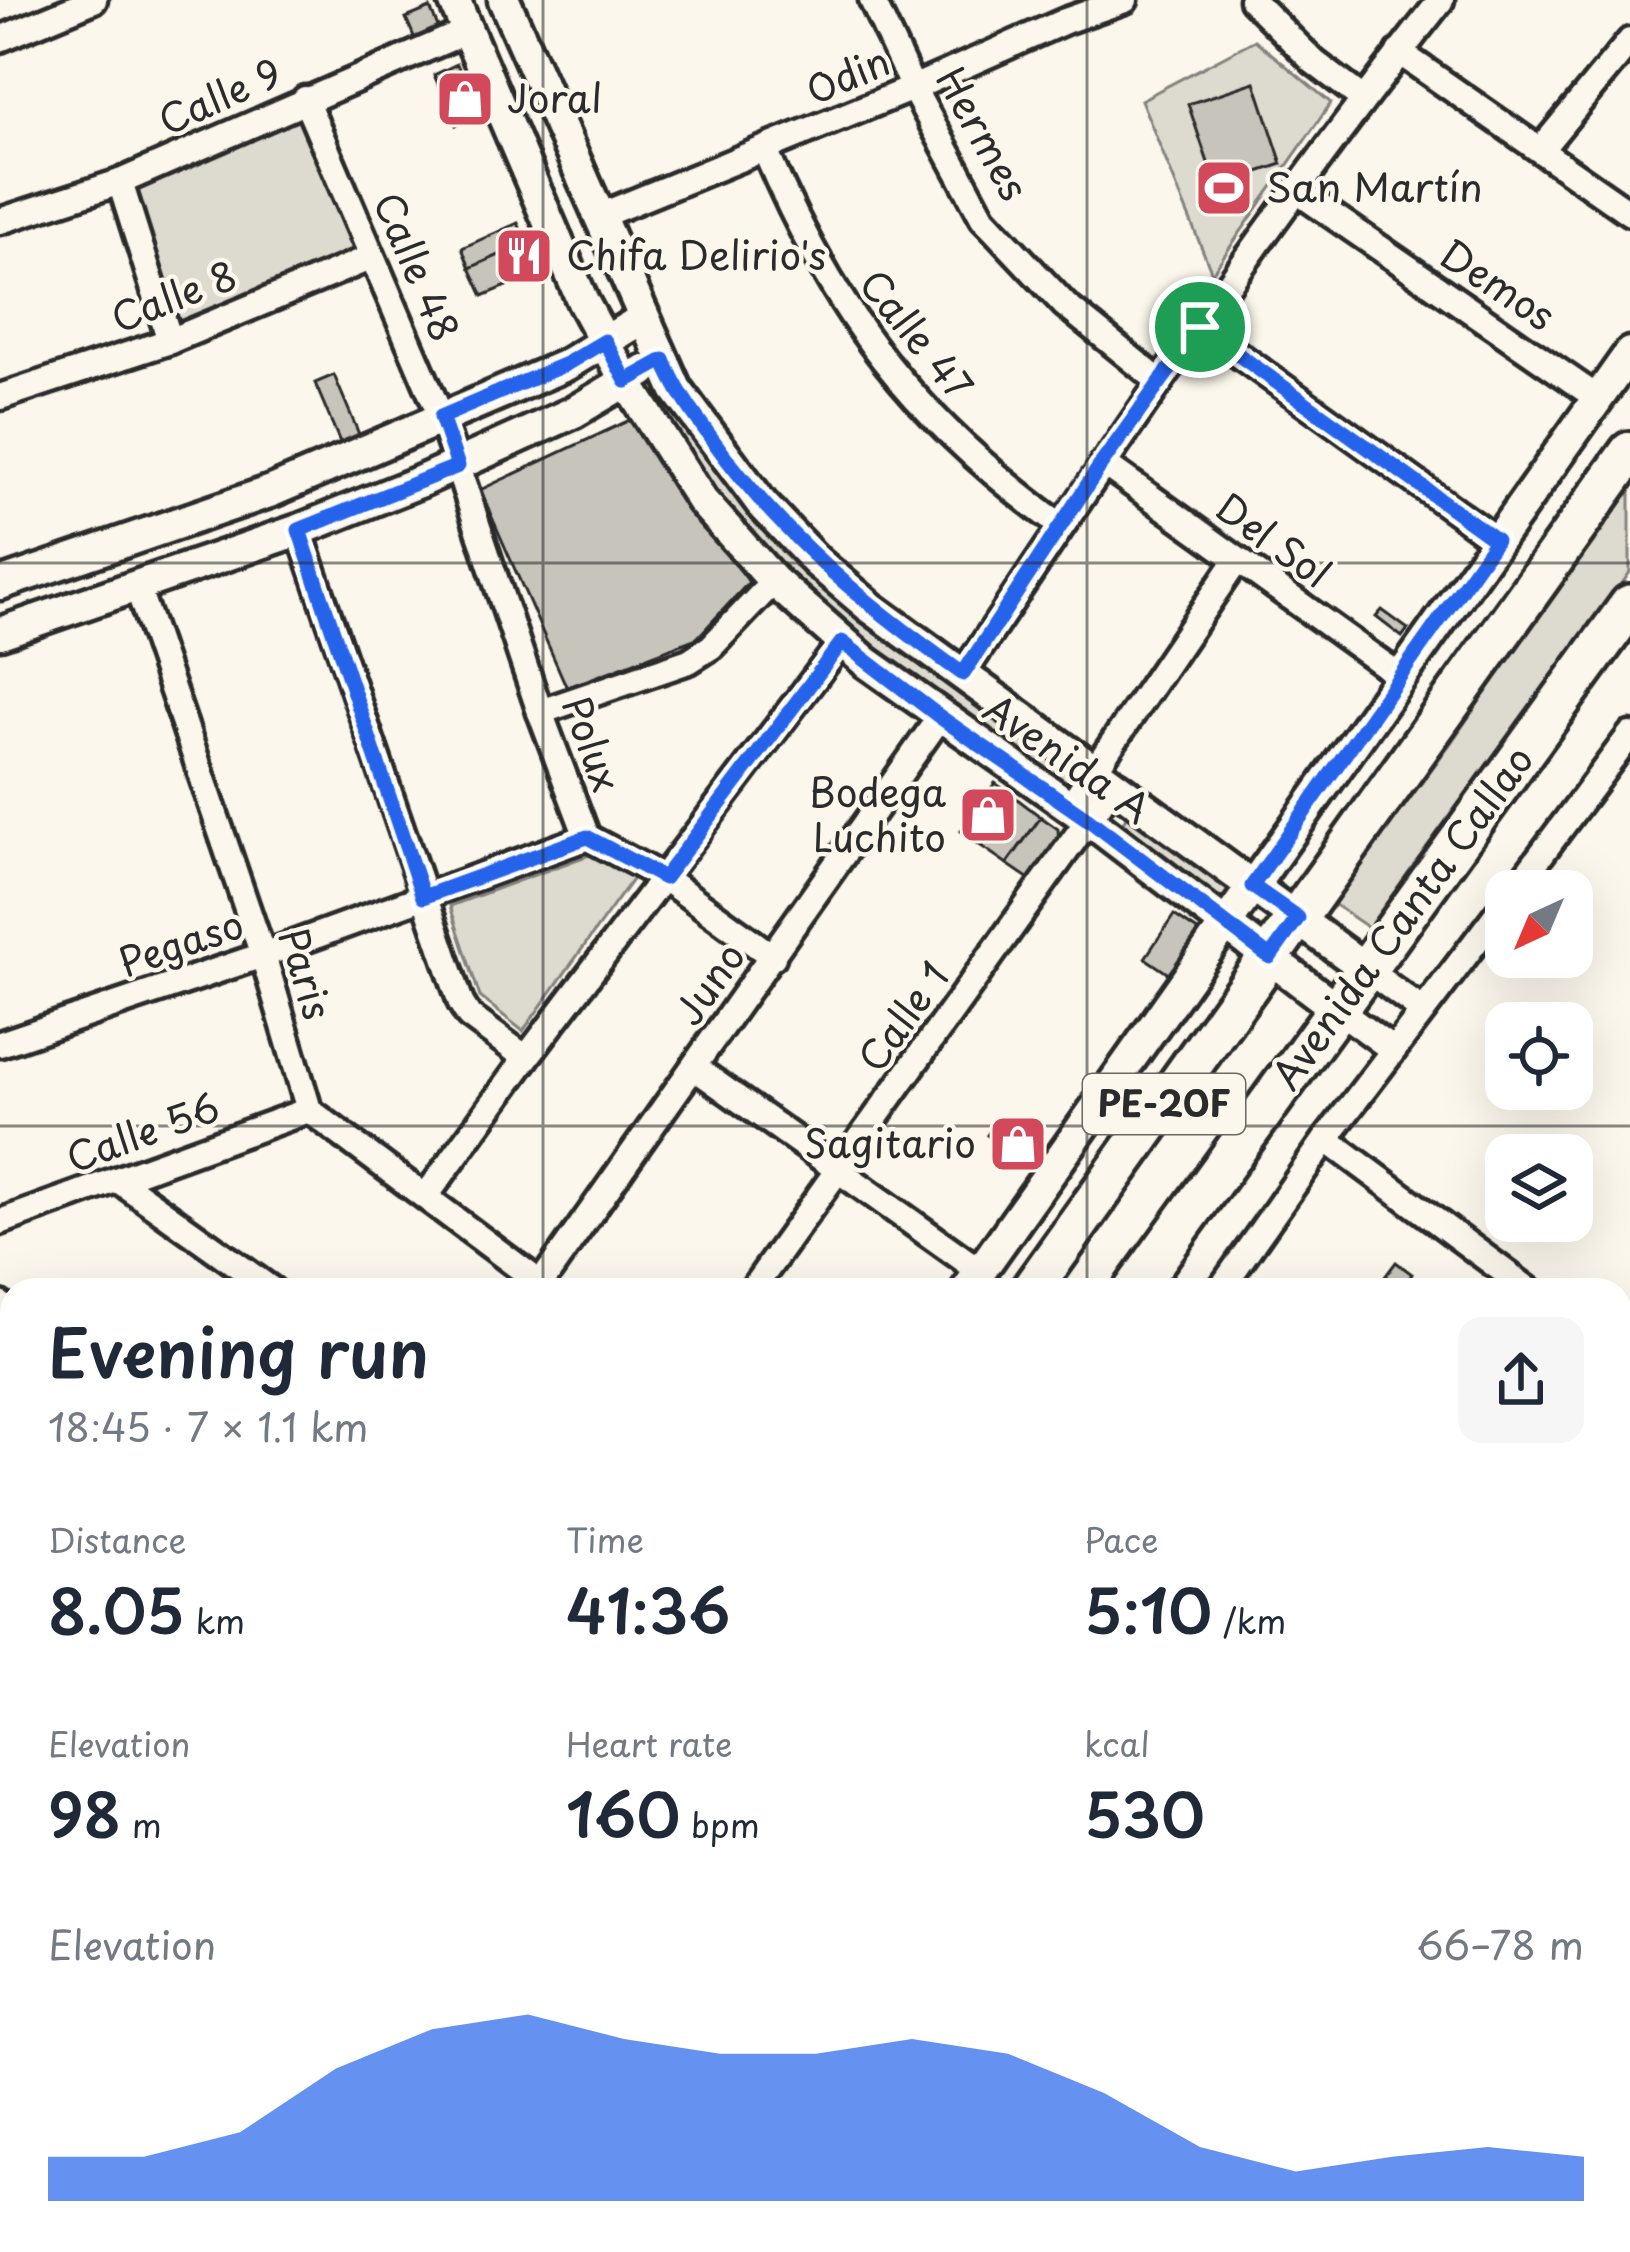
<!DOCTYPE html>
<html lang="en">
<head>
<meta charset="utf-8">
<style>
	:root { --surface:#fff; --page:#f6f6f7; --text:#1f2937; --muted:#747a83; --accent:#2563eb }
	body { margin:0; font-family:"Playpen Sans",sans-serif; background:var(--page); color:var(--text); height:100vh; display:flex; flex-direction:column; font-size:45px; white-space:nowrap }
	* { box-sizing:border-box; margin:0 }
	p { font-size:39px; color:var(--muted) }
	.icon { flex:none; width:66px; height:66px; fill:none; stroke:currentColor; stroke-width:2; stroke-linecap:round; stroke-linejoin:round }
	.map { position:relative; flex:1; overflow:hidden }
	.panel { position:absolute; left:0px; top:1278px; width:1632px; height:975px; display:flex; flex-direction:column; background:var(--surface); border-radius:36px 36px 0 0; box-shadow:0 12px 48px #0002 }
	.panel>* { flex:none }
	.needle { width:78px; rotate:224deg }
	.controls { position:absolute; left:1485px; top:870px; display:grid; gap:24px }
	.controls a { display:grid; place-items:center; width:108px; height:108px; border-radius:24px; background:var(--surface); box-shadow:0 12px 48px #0002; font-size:60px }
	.pin { position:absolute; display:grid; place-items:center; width:102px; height:102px; color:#fff; margin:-51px; border:6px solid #fff; border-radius:50%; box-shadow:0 3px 12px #0007 }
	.round { display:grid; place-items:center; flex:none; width:126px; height:126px; border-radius:24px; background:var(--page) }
	.overview { display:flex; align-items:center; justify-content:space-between; height:204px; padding:0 48px }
	h1 { font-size:66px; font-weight:600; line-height:90px }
	.metrics { display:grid; grid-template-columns:repeat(3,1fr); gap:18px; height:204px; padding:12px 48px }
	.metrics div { display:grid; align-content:center }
	.metrics b { font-size:60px; font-weight:600 }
	.metrics small { font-size:33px; font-weight:400 }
	.metrics p { font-size:33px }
	.chart { height:336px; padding:24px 48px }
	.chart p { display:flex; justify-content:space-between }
	.chart svg { width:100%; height:216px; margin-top:12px; fill:var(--accent); opacity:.7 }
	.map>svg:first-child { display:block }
	.green { fill:#dddad0; stroke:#84827e; stroke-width:3 }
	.building { fill:#c7c4bc; stroke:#2b2b2b; stroke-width:3 }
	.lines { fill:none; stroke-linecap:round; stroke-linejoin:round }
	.minor-casing { stroke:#2b2b2b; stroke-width:33 }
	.tertiary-casing { stroke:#2b2b2b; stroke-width:39 }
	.primary-casing { stroke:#2b2b2b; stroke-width:48 }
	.minor { stroke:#fbf7ec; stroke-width:24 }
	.tertiary { stroke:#fbf7ec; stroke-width:30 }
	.primary { stroke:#fbf7ec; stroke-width:39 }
	.route-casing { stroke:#fff; stroke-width:24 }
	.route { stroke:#2563eb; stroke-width:15 }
	.grid { fill:none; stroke:#2b2b2b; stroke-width:3; stroke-opacity:0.55 }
	.labels { text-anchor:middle; stroke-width:9; stroke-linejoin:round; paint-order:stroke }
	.shield { fill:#fbf7ec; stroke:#696865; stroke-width:3 }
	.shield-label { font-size:36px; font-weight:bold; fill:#2b2b2b }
	.street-label { font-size:39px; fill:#2b2b2b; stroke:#fbf7ec }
	.poi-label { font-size:39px; fill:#2b2b2b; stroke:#fbf7ec; text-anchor:start }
</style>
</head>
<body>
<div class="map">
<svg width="1630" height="2252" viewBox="0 0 1630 2252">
	<rect width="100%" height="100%" fill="#fbf7ec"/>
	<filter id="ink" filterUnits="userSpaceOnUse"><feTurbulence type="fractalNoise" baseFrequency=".00833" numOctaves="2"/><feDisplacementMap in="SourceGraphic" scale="24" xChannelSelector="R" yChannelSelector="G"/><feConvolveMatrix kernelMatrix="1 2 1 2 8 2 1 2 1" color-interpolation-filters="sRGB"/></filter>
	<g filter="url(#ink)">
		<g class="green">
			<polygon points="1255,40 1331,103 1212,273 1141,100"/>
			<polygon points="298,110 357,251 174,326 127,186"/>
			<polygon points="665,386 817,580 1074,770 1062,790 852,641 751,540 646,399"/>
			<polygon points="1630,482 1630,572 1375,932 1332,903 1451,743"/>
			<polygon points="1131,809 1234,885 1218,902 1118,830"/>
			<polygon points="589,855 634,877 523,1031 480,997 450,906"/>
		</g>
		<g class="building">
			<polygon points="430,8 439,29 415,39 406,18"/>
			<polygon points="457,64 480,115 456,125 434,75"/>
			<polygon points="1255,82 1282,164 1216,186 1188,104"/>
			<polygon points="518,223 527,243 470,268 462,248"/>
			<polygon points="527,243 540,272 483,296 470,268"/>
			<polygon points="334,375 361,439 342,447 315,383"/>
			<polygon points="630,420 749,582 697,638 567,688 480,490"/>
			<polygon points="1382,610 1408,629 1402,637 1376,617"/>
			<polygon points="995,783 1016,798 981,846 961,831"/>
			<polygon points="1016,798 1041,817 1007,864 981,846"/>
			<polygon points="1041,817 1058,829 1059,843 1032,881 1007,864"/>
			<polygon points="1174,915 1202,934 1173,977 1145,958"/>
			<polygon points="999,1118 1048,1153 1037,1169 987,1135"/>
			<polygon points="1396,1262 1412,1274 1401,1290 1375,1290"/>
			<polygon points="12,1465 12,1496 0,1488"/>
		</g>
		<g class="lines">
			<defs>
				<g id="minor">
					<polyline points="872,0 913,88 983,218 1065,305 1160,382"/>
					<polyline points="1252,0 1314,62 1363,99"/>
					<polyline points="0,39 94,0"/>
					<polyline points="1399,52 1630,213"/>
					<polyline points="305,99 441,417 540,712 587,837 664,878 773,957"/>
					<polyline points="1542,148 1630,41"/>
					<path d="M765 150C835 316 914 419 1061 526"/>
					<polyline points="120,182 170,341"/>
					<polyline points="1297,191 1596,397"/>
					<polyline points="597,217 913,88 1065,21 1125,0"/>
					<polyline points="0,221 120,182 467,31"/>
					<polyline points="1200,327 1496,540"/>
					<polyline points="0,397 170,341 372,257"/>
					<polyline points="1103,463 1401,677"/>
					<polyline points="299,530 461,1003 469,1016 526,1058"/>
					<polyline points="137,586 263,955 309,1110 540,1283"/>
					<path d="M963 674C1115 445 1270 216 1441 0"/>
					<polyline points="540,712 689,661 711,647 774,581"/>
					<polyline points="1070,806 1237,560"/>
					<polyline points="1514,891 1630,735"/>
					<polyline points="1366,969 1423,1011"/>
					<polyline points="1337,1009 1393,1050"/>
					<polyline points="0,1044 263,955 587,837"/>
					<polyline points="695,1068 980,1271"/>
					<polyline points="1326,1139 1529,1290"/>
					<polyline points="118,1180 272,1290"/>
					<polyline points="426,1196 526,1058 842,642"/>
					<polyline points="0,1222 309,1110"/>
					<polyline points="536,1290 940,717"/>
					<polyline points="752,1290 1114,784"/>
					<polyline points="1220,1290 1326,1139 1506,902"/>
					<polyline points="0,1304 12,1313"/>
					<polyline points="1620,1360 1630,1367"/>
					<polyline points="1620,1456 1630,1487"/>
					<polyline points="0,1512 12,1521"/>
					<polyline points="1620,1570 1630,1501"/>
					<polyline points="0,1790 12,1773"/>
					<polyline points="0,1837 12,1845"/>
					<polyline points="1620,1923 1630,1925"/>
					<polyline points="0,2039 12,2048"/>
					<polyline points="1620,2149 1630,2152"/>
					<polyline points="716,2241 732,2252"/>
					<polyline points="1169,2241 1184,2252"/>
					<polyline points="0,2244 11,2252"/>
					<polyline points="545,2252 553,2241"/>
					<polyline points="981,2252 989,2241"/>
					<polyline points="1407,2252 1415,2241"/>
				</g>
				<g id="tertiary">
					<polyline points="454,0 583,302 626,381 702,501 774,581 866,662 1089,820 1337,1009"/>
					<polyline points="504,0 676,389 762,504 816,561 870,607 1366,969"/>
					<polyline points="0,584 272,491 566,365 644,318"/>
					<polyline points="0,633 299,530 419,482 574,412 643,371"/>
					<polyline points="967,1290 1630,353"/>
					<polyline points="287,2252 295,2241"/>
				</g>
				<g id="primary">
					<polyline points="1031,1290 1630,452"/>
					<polyline points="1134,1290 1630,605"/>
					<polyline points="345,2252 353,2241"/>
					<polyline points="444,2252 452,2241"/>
				</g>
			</defs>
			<use href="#minor" class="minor-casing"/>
			<use href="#tertiary" class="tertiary-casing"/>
			<use href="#primary" class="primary-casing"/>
			<use href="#minor" class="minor"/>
			<use href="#tertiary" class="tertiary"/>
			<use href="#primary" class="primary"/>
		</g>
	</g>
	<g class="lines" filter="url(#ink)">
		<defs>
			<path id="route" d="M1200 327 1496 540 1252 886 1298 918 1270 957 1089 820 940 717 842 642 664 878 587 837 423 897 299 530 458 466 441 417 566 364 605 341 626 381 664 360C676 390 693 413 712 439 783 538 865 604 963 674L1102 463Z"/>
		</defs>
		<use href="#route" class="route-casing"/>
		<use href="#route" class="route"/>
	</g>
	<path class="grid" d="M543 0V1290M1087 0V1290M0 563H1630M0 1126H1630M0 1689H12M1620 1689H1630M543 2241V2252M1087 2241V2252"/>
	<defs>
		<symbol id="shop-square" viewBox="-11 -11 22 22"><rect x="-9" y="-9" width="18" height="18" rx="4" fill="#d1495b" stroke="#fbf7ec"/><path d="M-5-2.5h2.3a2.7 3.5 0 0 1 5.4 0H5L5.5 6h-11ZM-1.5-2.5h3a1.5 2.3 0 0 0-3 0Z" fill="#fff"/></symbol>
		<symbol id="stadium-square" viewBox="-11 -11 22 22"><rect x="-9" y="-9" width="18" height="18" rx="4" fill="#d1495b" stroke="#fbf7ec"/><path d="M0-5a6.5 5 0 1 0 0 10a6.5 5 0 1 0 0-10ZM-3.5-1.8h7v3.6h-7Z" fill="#fff"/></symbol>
		<symbol id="restaurant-square" viewBox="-11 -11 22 22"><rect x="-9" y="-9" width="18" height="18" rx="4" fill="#d1495b" stroke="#fbf7ec"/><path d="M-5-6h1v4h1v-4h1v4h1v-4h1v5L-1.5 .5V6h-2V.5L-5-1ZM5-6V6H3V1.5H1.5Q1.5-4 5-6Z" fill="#fff"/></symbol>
	</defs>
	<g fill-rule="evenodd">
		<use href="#shop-square" x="432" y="66" width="66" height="66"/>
		<use href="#stadium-square" x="1191" y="155" width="66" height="66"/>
		<use href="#restaurant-square" x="491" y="223" width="66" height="66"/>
		<use href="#shop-square" x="955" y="782" width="66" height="66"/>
		<use href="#shop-square" x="985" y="1111" width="66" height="66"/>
	</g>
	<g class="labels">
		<rect class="shield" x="1083" y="1074" width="162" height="60" rx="9"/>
		<g class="shield-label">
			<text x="1164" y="1117">PE-20F</text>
		</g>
		<g class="street-label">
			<text transform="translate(848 76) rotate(-23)" y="14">Odin</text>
			<text transform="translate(220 97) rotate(-24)" y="14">Calle 9</text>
			<text transform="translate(982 134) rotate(61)" y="14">Hermes</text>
			<text transform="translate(416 267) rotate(67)" y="14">Calle 48</text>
			<text transform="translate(1497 285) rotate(34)" y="14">Demos</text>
			<text transform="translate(174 297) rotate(-21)" y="14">Calle 8</text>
			<text transform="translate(916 335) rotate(51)" y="14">Calle 47</text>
			<text transform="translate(1273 541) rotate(36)" y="14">Del Sol</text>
			<text transform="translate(591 744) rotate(70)" y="14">Polux</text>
			<text transform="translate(1067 759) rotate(35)" y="14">Avenida A</text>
			<text transform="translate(1403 918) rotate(-54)" y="14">Avenida Canta Callao</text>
			<text transform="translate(181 944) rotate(-19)" y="14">Pegaso</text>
			<text transform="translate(305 974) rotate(73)" y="14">Paris</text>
			<text transform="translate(710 984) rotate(-55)" y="14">Juno</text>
			<text transform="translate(904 1017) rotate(-54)" y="14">Calle 1</text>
			<text transform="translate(143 1133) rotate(-20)" y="14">Calle 56</text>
		</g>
		<g class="poi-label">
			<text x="507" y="113">Joral</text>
			<text x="1266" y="202">San Martín</text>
			<text x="566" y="270">Chifa Delirio's</text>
			<text x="946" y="807" text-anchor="end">Bodega<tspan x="946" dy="45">Luchito</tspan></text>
			<text x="976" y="1158" text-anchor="end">Sagitario</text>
		</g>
	</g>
</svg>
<div class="controls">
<a><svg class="needle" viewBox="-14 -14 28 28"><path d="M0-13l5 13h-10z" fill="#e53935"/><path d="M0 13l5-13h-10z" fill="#747a83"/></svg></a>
<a><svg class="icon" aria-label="locate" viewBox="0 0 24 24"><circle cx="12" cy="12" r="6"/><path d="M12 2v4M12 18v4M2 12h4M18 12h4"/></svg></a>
<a><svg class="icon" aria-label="layers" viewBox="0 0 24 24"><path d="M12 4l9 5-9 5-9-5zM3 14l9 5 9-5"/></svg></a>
</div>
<div class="pin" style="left:1200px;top:327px;background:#1e9e55"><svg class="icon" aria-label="arrive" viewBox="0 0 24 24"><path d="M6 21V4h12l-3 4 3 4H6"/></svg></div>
<section class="panel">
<div class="overview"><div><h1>Evening run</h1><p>18:45 · 7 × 1.1 km</p></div><a class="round"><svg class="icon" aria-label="share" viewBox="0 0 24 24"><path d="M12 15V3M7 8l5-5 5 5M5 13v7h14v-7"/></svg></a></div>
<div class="metrics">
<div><p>Distance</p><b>8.05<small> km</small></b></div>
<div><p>Time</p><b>41:36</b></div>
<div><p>Pace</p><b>5:10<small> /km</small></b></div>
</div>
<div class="metrics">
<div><p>Elevation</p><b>98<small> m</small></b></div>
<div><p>Heart rate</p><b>160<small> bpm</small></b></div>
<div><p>kcal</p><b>530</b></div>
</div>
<div class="chart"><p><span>Elevation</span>66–78 m</p>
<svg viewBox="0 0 160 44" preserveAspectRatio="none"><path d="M0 44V35L10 35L20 30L30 17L40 9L50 6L60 11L70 14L80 14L90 11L100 14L110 22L120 33L130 38L140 35L150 33L160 35V44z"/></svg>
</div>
</section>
</div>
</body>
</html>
